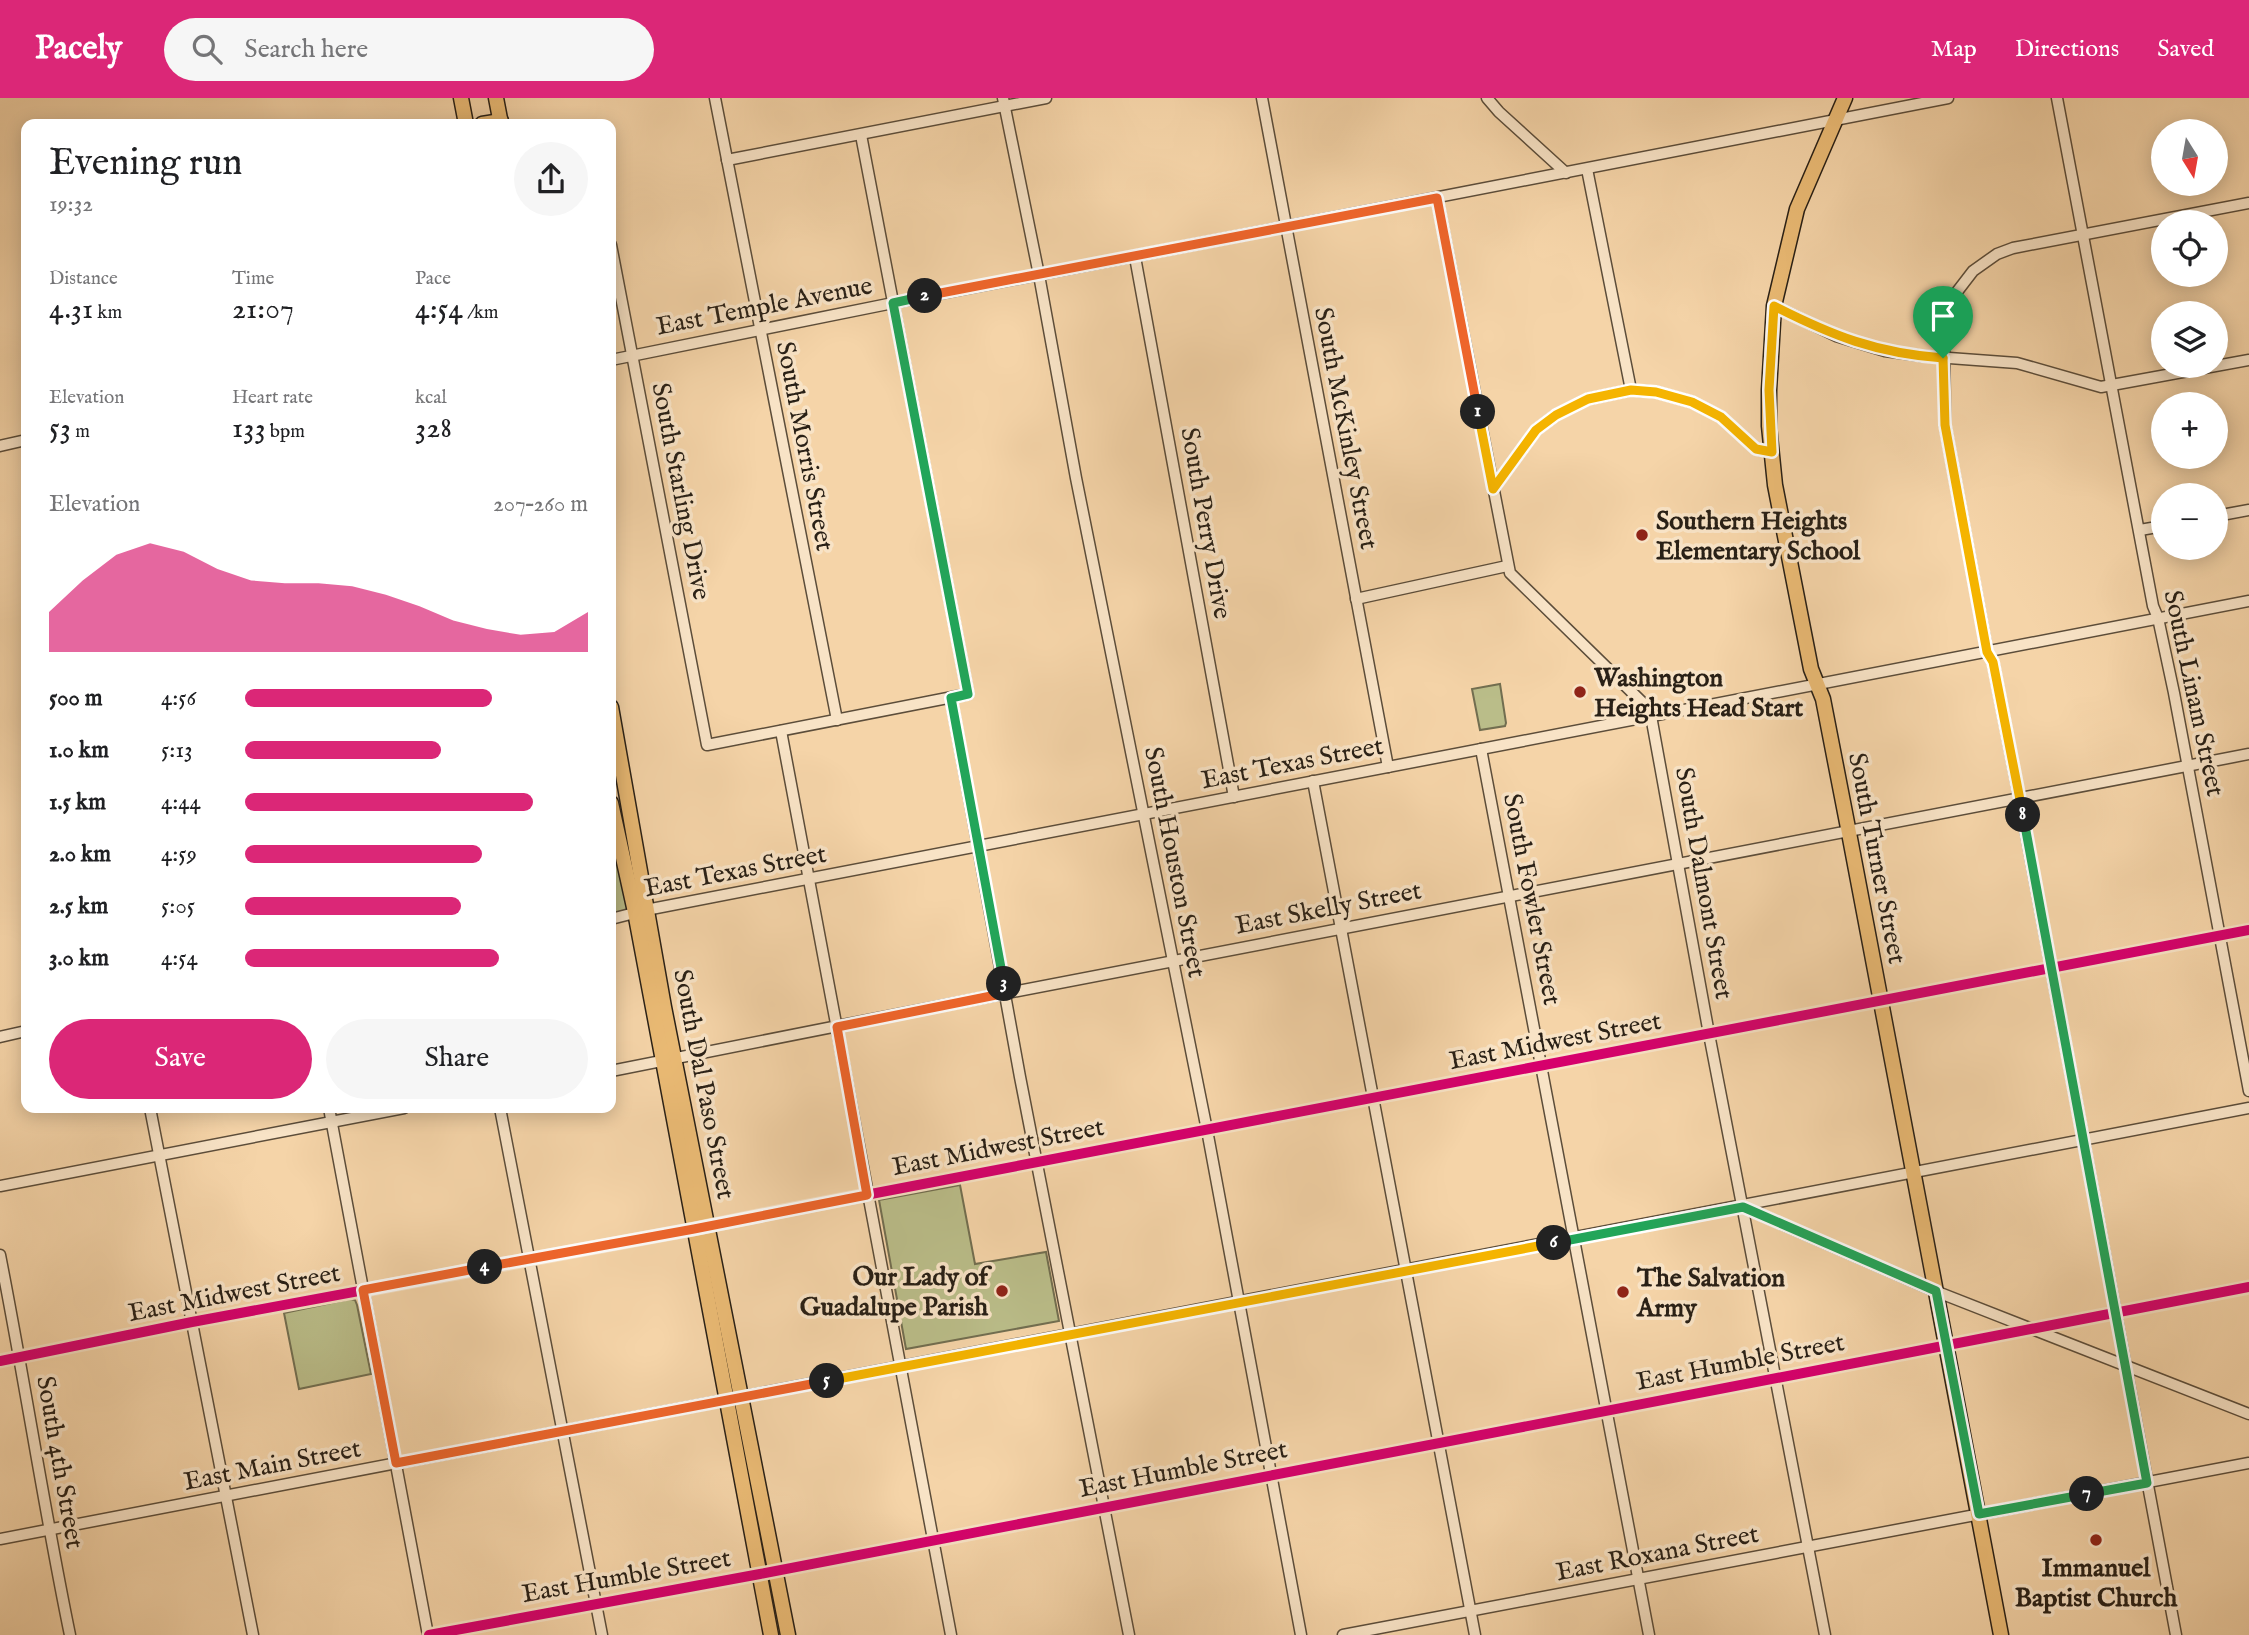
<!DOCTYPE html>
<html lang="en">
<head>
<meta charset="utf-8">
<style>
	:root { --surface:#fff; --page:#f6f6f6; --text:#202124; --muted:#757577; --accent:#db2777 }
	body { margin:0; font-family:"IM FELL English",serif; background:var(--page); color:var(--text); height:100vh; display:flex; flex-direction:column; font-size:26px; white-space:nowrap }
	* { box-sizing:border-box; margin:0 }
	p { font-size:23px; color:var(--muted) }
	.icon { flex:none; width:38px; height:38px; fill:none; stroke:currentColor; stroke-width:2; stroke-linecap:round; stroke-linejoin:round }
	.map { position:relative; flex:1; overflow:hidden }
	.side { position:absolute; left:21px; top:21px; width:595px; height:994px; display:flex; flex-direction:column; background:var(--surface); border-radius:14px; box-shadow:0 4px 18px #0003 }
	.side>* { flex:none }
	.needle { width:46px; rotate:169deg }
	.tools { position:absolute; left:2151px; top:21px; display:grid; gap:14px }
	.tools a { display:grid; place-items:center; width:77px; height:77px; border-radius:50%; background:var(--surface); box-shadow:0 4px 18px #0003; font-size:35px }
	.pin { position:absolute; display:grid; place-items:center; width:60px; height:60px; color:#fff; margin:-72px -30px; border-radius:50% 50% 50% 0; rotate:-45deg; box-shadow:0 0 7px #0007 }
	.pin .icon { rotate:45deg }
	.km { position:absolute; width:35px; height:35px; margin:-18px; border-radius:50%; background:#222; color:#fff; font-size:19px; line-height:35px; text-align:center }
	.round { display:grid; place-items:center; flex:none; width:74px; height:74px; border-radius:37px; background:var(--page) }
	.summary { display:flex; align-items:center; justify-content:space-between; height:119px; padding:0 28px }
	h1 { font-size:38px; font-weight:600; line-height:52px }
	.figures { display:grid; grid-template-columns:repeat(3,1fr); gap:10px; height:119px; padding:7px 28px }
	.figures div { display:grid; align-content:center }
	.figures b { font-size:30px; font-weight:600 }
	.figures small { font-size:19px; font-weight:400 }
	.figures p { font-size:19px }
	.chart { height:196px; padding:14px 28px }
	.chart p { display:flex; justify-content:space-between }
	.chart svg { width:100%; height:126px; margin-top:7px; fill:var(--accent); opacity:.7 }
	.button { display:flex; gap:14px; margin-top:auto; padding:14px 28px }
	.button a { flex:1; height:80px; border-radius:42px; background:var(--accent); color:#fff; font-size:28px; font-weight:600; line-height:80px; text-align:center }
	.button a+a { background:var(--page); color:var(--text) }
	ul { padding:0 28px; list-style:none; font-size:23px }
	li { display:grid; grid-template-columns:112px 84px 1fr; align-items:center; height:52px }
	li i { height:18px; border-radius:9px; background:var(--accent) }
	header { display:flex; align-items:center; gap:42px; box-sizing:border-box; height:98px; padding:0 35px; background:var(--accent); color:#fff }
	header strong { font-size:33px }
	nav { display:flex; gap:38px; margin-inline-start:auto; font-size:24px }
	.search { width:490px; height:63px; background:var(--page); display:flex; align-items:center; gap:18px; box-sizing:border-box; padding:0 24px; border-radius:38px; color:var(--muted); font-size:26px }
	.map>svg:first-child { display:block }
	.green { fill:#babd89; stroke:#726e50; stroke-width:2 }
	.lines { fill:none; stroke-linecap:round; stroke-linejoin:round }
	.minor-casing { stroke:#5c4d3a; stroke-width:13 }
	.major-casing { stroke:#292016; stroke-width:17 }
	.minor { stroke:#f8e3c6; stroke-width:10 }
	.major { stroke:#eaba74; stroke-width:14 }
	.cycleway-casing { stroke:#f8e3c6; stroke-width:15 }
	.cycleway { stroke:#d6006c; stroke-width:10 }
	.split-1-casing { stroke:#fff; stroke-width:14 }
	.split-2-casing { stroke:#fff; stroke-width:14 }
	.split-3-casing { stroke:#fff; stroke-width:14 }
	.split-4-casing { stroke:#fff; stroke-width:14 }
	.split-5-casing { stroke:#fff; stroke-width:14 }
	.split-6-casing { stroke:#fff; stroke-width:14 }
	.split-7-casing { stroke:#fff; stroke-width:14 }
	.split-8-casing { stroke:#fff; stroke-width:14 }
	.split-9-casing { stroke:#fff; stroke-width:14 }
	.split-1 { stroke:#f5b400; stroke-width:9 }
	.split-2 { stroke:#f0652b; stroke-width:9 }
	.split-3 { stroke:#22a559; stroke-width:9 }
	.split-4 { stroke:#f0652b; stroke-width:9 }
	.split-5 { stroke:#f0652b; stroke-width:9 }
	.split-6 { stroke:#f5b400; stroke-width:9 }
	.split-7 { stroke:#22a559; stroke-width:9 }
	.split-8 { stroke:#22a559; stroke-width:9 }
	.split-9 { stroke:#f5b400; stroke-width:9 }
	.poi-dot { fill:#8f2418; stroke:#f8e3c6; stroke-width:2.5 }
	.labels { text-anchor:middle; stroke-width:7; stroke-linejoin:round; paint-order:stroke }
	.street-label { font-size:26px; fill:#292016; stroke:#f8e3c6 }
	.poi-label { font-size:26px; font-weight:bold; fill:#292016; stroke:#f8e3c6; text-anchor:start }
</style>
</head>
<body>
<header>
<strong>Pacely</strong>
<div class="search"><svg class="icon" aria-label="search" viewBox="0 0 24 24"><circle cx="10" cy="10" r="6"/><path d="M15 15l6 6"/></svg>Search here</div>
<nav><a>Map</a><a>Directions</a><a>Saved</a></nav>
</header>
<div class="map">
<svg width="2249" height="1537" viewBox="0 0 2249 1537">
	<rect width="100%" height="100%" fill="#f5d4a8"/>
	<filter id="stains"><feTurbulence type="fractalNoise" baseFrequency=".00286" numOctaves="4"/><feColorMatrix values="0 0 0 0 .2 0 0 0 0 .09 0 0 0 0 .02 0 0 0 .5 -.17"/></filter>
	<radialGradient id="worn" r=".72"><stop offset=".6" stop-color="#630" stop-opacity="0"/><stop offset="1" stop-color="#630" stop-opacity=".3"/></radialGradient>
	<g class="green">
		<polygon points="1500,586 1506,625 1505,628 1480,632 1472,591"/>
		<polygon points="611,705 635,814 611,821"/>
		<polygon points="960,1087 975,1166 1046,1154 1059,1223 906,1251 879,1102"/>
		<polygon points="350,1201 355,1202 357,1207 371,1276 299,1291 284,1215"/>
	</g>
	<g class="lines">
		<defs>
			<g id="minor">
				<polyline points="715,0 837,622"/>
				<polyline points="1003,0 1039,177 1076,380 1207,1032 1301,1537"/>
				<polyline points="1262,0 1388,669"/>
				<polyline points="1487,0 1499,14 1566,75"/>
				<polyline points="2057,0 2153,508 2158,520 2174,595 2249,993"/>
				<polyline points="727,62 1046,0"/>
				<polyline points="1587,71 1631,292"/>
				<polyline points="1437,100 1510,475 1646,608 1651,618 1709,936 1825,1537"/>
				<polyline points="611,147 707,647 968,596 861,37"/>
				<polyline points="1135,159 1234,699"/>
				<polyline points="1774,208 1836,238 1885,253 1922,258 2017,265 2101,289 2249,262"/>
				<polyline points="611,262 893,205 1948,0"/>
				<polyline points="0,348 26,342"/>
				<polyline points="1493,391 1536,332 1556,317 1588,301 1631,292 1656,294 1692,304 1721,319 1756,351 1772,354"/>
				<polyline points="2216,418 2249,412"/>
				<polyline points="2140,432 2163,428"/>
				<polyline points="1356,501 1507,468"/>
				<polyline points="951,600 1020,979 1129,1537"/>
				<polyline points="781,633 951,1537"/>
				<polyline points="1481,651 1649,1537"/>
				<polyline points="1313,683 1475,1537"/>
				<polyline points="611,821 646,812 2249,503"/>
				<polyline points="0,939 26,933"/>
				<path d="M611 973C1156 863 1703 764 2249 656"/>
				<polyline points="150,1010 253,1537"/>
				<polyline points="329,1010 428,1537"/>
				<polyline points="500,1010 602,1537"/>
				<polyline points="0,1088 404,1010"/>
				<polyline points="1743,1109 1935,1193 2249,1316"/>
				<path d="M0 1157C25 1284 44 1411 70 1537"/>
				<polyline points="0,1263 192,1224 694,1131 782,1113 2249,832"/>
				<polyline points="0,1441 2249,1010"/>
				<polyline points="429,1537 760,1476 2249,1189"/>
				<polyline points="1343,1537 2249,1365"/>
				<polyline points="2176,1537 2020,703 1993,564 1987,553 1945,327 1944,229 1953,199 1973,173 1997,156 2013,150 2249,105"/>
			</g>
			<g id="major">
				<polyline points="461,0 466,26"/>
				<polyline points="496,0 501,26"/>
				<polyline points="1845,0 1797,111 1774,208 1769,292 1769,328 1775,387 1811,571 1823,601 1849,735 2001,1537"/>
				<polyline points="482,26 501,23"/>
				<polyline points="611,609 664,909 788,1537"/>
				<polyline points="611,705 635,814 771,1537"/>
			</g>
		</defs>
		<use href="#minor" class="minor-casing"/>
		<use href="#major" class="major-casing"/>
		<use href="#minor" class="minor"/>
		<use href="#major" class="major"/>
		<defs>
			<g id="cycleway">
				<polyline points="0,1263 192,1224 694,1131 782,1113 2249,832"/>
				<polyline points="429,1537 760,1476 2249,1189"/>
			</g>
		</defs>
		<use href="#cycleway" class="cycleway-casing"/>
		<use href="#cycleway" class="cycleway"/>
	</g>
	<g class="lines">
		<defs>
			<path id="split-1" d="M1478 314 1493 391 1536 332 1556 317 1588 301 1631 292 1656 294 1692 304 1721 319 1756 351 1772 354 1769 292 1774 208C1833 238 1876 255 1943 260"/>
			<polyline id="split-2" points="925,198 1437,100 1478,314"/>
			<polyline id="split-3" points="925,198 893,205 968,596 951,600 1004,886"/>
			<polyline id="split-4" points="485,1169 694,1131 867,1097 837,929 1006,895 1004,886"/>
			<polyline id="split-5" points="485,1169 363,1192 396,1365 827,1283"/>
			<polyline id="split-6" points="827,1283 1554,1145"/>
			<polyline id="split-7" points="1554,1145 1743,1109 1936,1193 1979,1416 2087,1396"/>
			<polyline id="split-8" points="2023,717 2147,1385 2087,1396"/>
			<polyline id="split-9" points="1943,260 1945,327 1987,554 1993,564 2023,717"/>
		</defs>
		<use href="#split-1" class="split-1-casing"/>
		<use href="#split-2" class="split-2-casing"/>
		<use href="#split-3" class="split-3-casing"/>
		<use href="#split-4" class="split-4-casing"/>
		<use href="#split-5" class="split-5-casing"/>
		<use href="#split-6" class="split-6-casing"/>
		<use href="#split-7" class="split-7-casing"/>
		<use href="#split-8" class="split-8-casing"/>
		<use href="#split-9" class="split-9-casing"/>
		<use href="#split-1" class="split-1"/>
		<use href="#split-2" class="split-2"/>
		<use href="#split-3" class="split-3"/>
		<use href="#split-4" class="split-4"/>
		<use href="#split-5" class="split-5"/>
		<use href="#split-6" class="split-6"/>
		<use href="#split-7" class="split-7"/>
		<use href="#split-8" class="split-8"/>
		<use href="#split-9" class="split-9"/>
	</g>
	<g class="poi-dot">
		<circle cx="1642" cy="437" r="7"/>
		<circle cx="1580" cy="594" r="7"/>
		<circle cx="1002" cy="1193" r="7"/>
		<circle cx="1623" cy="1194" r="7"/>
		<circle cx="2096" cy="1442" r="7"/>
	</g>
	<g class="labels">
		<g class="street-label">
			<text transform="translate(764 207) rotate(-11)" y="9">East Temple Avenue</text>
			<text transform="translate(1347 330) rotate(79)" y="9">South McKinley Street</text>
			<text transform="translate(806 348) rotate(79)" y="9">South Morris Street</text>
			<text transform="translate(682 393) rotate(79)" y="9">South Starling Drive</text>
			<text transform="translate(1207 425) rotate(80)" y="9">South Perry Drive</text>
			<text transform="translate(2195 595) rotate(78)" y="9">South Linam Street</text>
			<text transform="translate(1292 664) rotate(-11)" y="9">East Texas Street</text>
			<text transform="translate(1878 760) rotate(79)" y="9">South Turner Street</text>
			<text transform="translate(1176 764) rotate(79)" y="9">South Houston Street</text>
			<text transform="translate(735 772) rotate(-11)" y="9">East Texas Street</text>
			<text transform="translate(1705 785) rotate(80)" y="9">South Dalmont Street</text>
			<text transform="translate(1533 801) rotate(79)" y="9">South Fowler Street</text>
			<text transform="translate(1328 809) rotate(-11)" y="9">East Skelly Street</text>
			<text transform="translate(1555 942) rotate(-11)" y="9">East Midwest Street</text>
			<text transform="translate(705 986) rotate(79)" y="9">South Dal Paso Street</text>
			<text transform="translate(998 1048) rotate(-11)" y="9">East Midwest Street</text>
			<text transform="translate(234 1194) rotate(-11)" y="9">East Midwest Street</text>
			<text transform="translate(1740 1263) rotate(-11)" y="9">East Humble Street</text>
			<text transform="translate(61 1364) rotate(80)" y="9">South 4th Street</text>
			<text transform="translate(272 1366) rotate(-11)" y="9">East Main Street</text>
			<text transform="translate(1183 1370) rotate(-11)" y="9">East Humble Street</text>
			<text transform="translate(1657 1454) rotate(-11)" y="9">East Roxana Street</text>
			<text transform="translate(626 1477) rotate(-10)" y="9">East Humble Street</text>
		</g>
		<g class="poi-label">
			<text x="1656" y="431">Southern Heights<tspan x="1656" dy="30">Elementary School</tspan></text>
			<text x="1594" y="588">Washington<tspan x="1594" dy="30">Heights Head Start</tspan></text>
			<text x="988" y="1187" text-anchor="end">Our Lady of<tspan x="988" dy="30">Guadalupe Parish</tspan></text>
			<text x="1637" y="1188">The Salvation<tspan x="1637" dy="30">Army</tspan></text>
			<text x="2096" y="1478" text-anchor="middle">Immanuel<tspan x="2096" dy="30">Baptist Church</tspan></text>
		</g>
	</g>
	<rect width="100%" height="100%" filter="url(#stains)"/>
	<rect width="100%" height="100%" fill="url(#worn)"/>
</svg>
<div class="tools">
<a><svg class="needle" viewBox="-14 -14 28 28"><path d="M0-13l5 13h-10z" fill="#e53935"/><path d="M0 13l5-13h-10z" fill="#757577"/></svg></a>
<a><svg class="icon" aria-label="locate" viewBox="0 0 24 24"><circle cx="12" cy="12" r="6"/><path d="M12 2v4M12 18v4M2 12h4M18 12h4"/></svg></a>
<a><svg class="icon" aria-label="layers" viewBox="0 0 24 24"><path d="M12 4l9 5-9 5-9-5zM3 14l9 5 9-5"/></svg></a>
<a>+</a>
<a>−</a>
</div>
<div class="pin" style="left:1943px;top:260px;background:#1e9e55"><svg class="icon" aria-label="arrive" viewBox="0 0 24 24"><path d="M6 21V4h12l-3 4 3 4H6"/></svg></div>
<b class="km" style="left:1478px;top:314px">1</b>
<b class="km" style="left:925px;top:198px">2</b>
<b class="km" style="left:1004px;top:886px">3</b>
<b class="km" style="left:485px;top:1169px">4</b>
<b class="km" style="left:827px;top:1283px">5</b>
<b class="km" style="left:1554px;top:1145px">6</b>
<b class="km" style="left:2087px;top:1396px">7</b>
<b class="km" style="left:2023px;top:717px">8</b>
<section class="side">
<div class="summary"><div><h1>Evening run</h1><p>19:32</p></div><a class="round"><svg class="icon" aria-label="share" viewBox="0 0 24 24"><path d="M12 15V3M7 8l5-5 5 5M5 13v7h14v-7"/></svg></a></div>
<div class="figures">
<div><p>Distance</p><b>4.31<small> km</small></b></div>
<div><p>Time</p><b>21:07</b></div>
<div><p>Pace</p><b>4:54<small> /km</small></b></div>
</div>
<div class="figures">
<div><p>Elevation</p><b>53<small> m</small></b></div>
<div><p>Heart rate</p><b>133<small> bpm</small></b></div>
<div><p>kcal</p><b>328</b></div>
</div>
<div class="chart"><p><span>Elevation</span>207–260 m</p>
<svg viewBox="0 0 160 44" preserveAspectRatio="none"><path d="M0 44V30L10 19L20 10L30 6L40 9L50 15L60 19L70 20L80 20L90 21L100 24L110 28L120 33L130 36L140 38L150 37L160 30V44z"/></svg>
</div>
<ul>
<li><b>500 m</b>4:56<i style="width:72%"></i></li>
<li><b>1.0 km</b>5:13<i style="width:57%"></i></li>
<li><b>1.5 km</b>4:44<i style="width:84%"></i></li>
<li><b>2.0 km</b>4:59<i style="width:69%"></i></li>
<li><b>2.5 km</b>5:05<i style="width:63%"></i></li>
<li><b>3.0 km</b>4:54<i style="width:74%"></i></li>
</ul>
<div class="button"><a>Save</a><a>Share</a></div>
</section>
</div>
</body>
</html>
